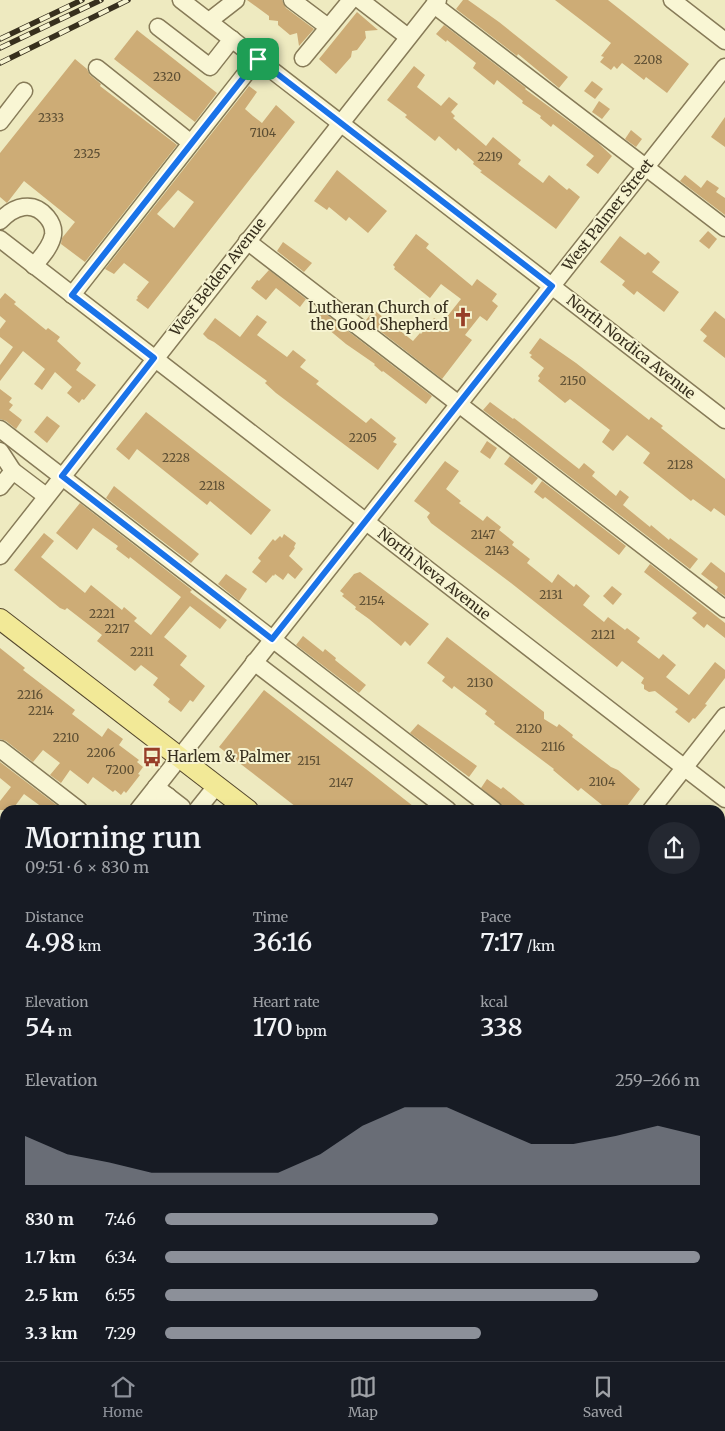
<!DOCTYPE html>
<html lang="en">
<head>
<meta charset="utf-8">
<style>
	:root { --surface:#171b24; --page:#242831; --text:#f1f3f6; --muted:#9ea1a6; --line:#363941; --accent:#8c9099 }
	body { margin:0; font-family:Merriweather,serif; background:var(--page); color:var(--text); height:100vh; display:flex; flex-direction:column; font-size:19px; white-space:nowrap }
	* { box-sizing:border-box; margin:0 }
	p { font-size:16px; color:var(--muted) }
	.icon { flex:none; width:28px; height:28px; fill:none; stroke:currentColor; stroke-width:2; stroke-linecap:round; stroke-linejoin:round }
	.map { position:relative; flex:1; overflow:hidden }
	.details { position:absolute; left:0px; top:805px; width:725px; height:556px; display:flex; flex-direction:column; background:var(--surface); border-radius:15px 15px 0 0; box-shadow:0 2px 8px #0003 }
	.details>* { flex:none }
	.pin { position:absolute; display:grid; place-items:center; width:42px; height:42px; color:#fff; margin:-21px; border-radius:10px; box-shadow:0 2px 8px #0006 }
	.round { display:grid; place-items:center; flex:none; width:52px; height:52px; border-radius:26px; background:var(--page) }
	.summary { display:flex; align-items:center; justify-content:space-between; height:85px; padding:0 25px }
	h1 { font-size:28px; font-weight:600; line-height:38px }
	.stats { display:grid; grid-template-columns:repeat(3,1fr); gap:8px; height:85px; padding:5px 25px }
	.stats div { display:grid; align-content:center }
	.stats b { font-size:25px; font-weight:600 }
	.stats small { font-size:14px; font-weight:400 }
	.stats p { font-size:14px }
	.chart { height:140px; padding:10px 25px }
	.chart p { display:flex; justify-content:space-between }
	.chart svg { width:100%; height:90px; margin-top:5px; fill:var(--accent); opacity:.7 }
	ul { padding:0 25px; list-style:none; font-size:16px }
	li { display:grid; grid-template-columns:80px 60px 1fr; align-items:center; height:38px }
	li i { height:12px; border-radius:6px; background:var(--accent) }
	.tabs { display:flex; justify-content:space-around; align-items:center; height:70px; border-top:1px solid var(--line); background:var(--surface); font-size:14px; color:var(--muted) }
	.tabs a { display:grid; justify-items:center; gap:2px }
	.tabs .on { color:var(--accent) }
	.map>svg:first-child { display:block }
	.building { fill:#cdac76; fill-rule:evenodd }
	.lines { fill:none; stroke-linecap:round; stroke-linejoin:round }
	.minor-casing { stroke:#877b58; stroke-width:19 }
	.major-casing { stroke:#55482d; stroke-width:22 }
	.minor { stroke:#f9f6d4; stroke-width:16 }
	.major { stroke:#f2e997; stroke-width:20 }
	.rail-casing { stroke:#372f1d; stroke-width:5.5 }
	.rail { stroke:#f6f3d0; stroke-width:4; stroke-dasharray:11; stroke-linecap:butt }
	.route-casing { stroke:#fff; stroke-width:10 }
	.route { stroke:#1a73e8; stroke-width:6 }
	.labels { text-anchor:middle; stroke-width:4; stroke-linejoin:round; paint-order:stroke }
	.number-label { font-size:12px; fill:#5c4e33 }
	.street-label { font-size:15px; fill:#372f1d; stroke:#f6f3d0 }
	.poi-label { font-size:15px; fill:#372f1d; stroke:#f6f3d0; text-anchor:end }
</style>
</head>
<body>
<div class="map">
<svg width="725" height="1361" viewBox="0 0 725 1361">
	<rect width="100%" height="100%" fill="#eeeac0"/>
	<g class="building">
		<polygon points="247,0 282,0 286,8 314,29 299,46 297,33 290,35 278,25 278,21 269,20 269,16"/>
		<polygon points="463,0 468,0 499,22 568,77 559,88 518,54 517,56 456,9"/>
		<polygon points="555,0 608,0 689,64 667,93 646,77 644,80 622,63 617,69 614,66 611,70 600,62 604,57 601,56 611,43"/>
		<polygon points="357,12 378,30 365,31 366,38 357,50 352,51 351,57 336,74 319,59"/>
		<polygon points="444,25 526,88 525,89 597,142 612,156 598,174 586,165 594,156 553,124 551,127 540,118 541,116 522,103 523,101 497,80 494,85 473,68 476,63 447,40 446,42 436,34"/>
		<polygon points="137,30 217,93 195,122 114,59"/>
		<polygon points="75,59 87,69 90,75 101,84 100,86 177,145 85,262 61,244 62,238 75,222 24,181 7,203 0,197 0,153"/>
		<polygon points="414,66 425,75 417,87 441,106 449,97 458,104 451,112 455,116 453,118 486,146 493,137 521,160 518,164 543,183 549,175 567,190 569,188 580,197 556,229 480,172 482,171 473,164 474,162 458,148 456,151 439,136 435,141 405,117 407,115 387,100"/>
		<polygon points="592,81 603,89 595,99 584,91"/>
		<path d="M249 86 257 92 245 109 253 116 262 123 276 105 295 122 148 309 136 300 138 298 137 297 149 282 124 263 114 274 105 269ZM178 190 194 202 174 228 157 214Z"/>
		<polygon points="599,101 610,109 602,119 592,112"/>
		<polygon points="725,117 725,147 711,137"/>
		<polygon points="631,130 642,139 636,147 625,139"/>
		<polygon points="337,170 387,211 368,233 349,217 346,221 329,207 327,210 314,201"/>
		<polygon points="685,175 701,188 707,180 719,188 716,192 725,198 725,215 680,181"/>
		<polygon points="708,231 717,239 709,249 699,241"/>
		<polygon points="416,234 429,244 426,248 472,286 477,279 497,294 492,301 498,306 487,321 480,316 465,335 472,340 442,379 366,320 374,310 413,341 420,333 421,334 434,318 442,323 461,299 441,284 430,298 394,269 395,267 393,265"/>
		<polygon points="620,236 645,255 648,252 660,262 652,272 679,292 664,312 637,291 634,295 622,285 625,281 600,262"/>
		<polygon points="283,242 312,263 304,272 277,251"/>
		<polygon points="269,270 306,299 300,307 276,288 266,300 251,288 257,280 259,281"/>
		<polygon points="5,293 16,302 14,304 46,330 48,328 60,337 57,341 81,363 76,370 96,385 84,400 82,399 79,403 67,393 72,387 55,372 42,390 34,384 45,369 23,351 0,381 0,365 13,347 0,337 0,329 6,321 0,316 0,299"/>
		<polygon points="322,311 432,396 426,404 383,371 382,372 374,365 375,364 346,344 316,319"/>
		<polygon points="715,311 725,319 725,358 703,341 707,336 700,330"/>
		<polygon points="257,315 267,322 257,335 287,357 293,350 306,360 300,367 319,381 316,384 366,423 371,418 396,438 393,442 397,444 378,470 276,393 265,383 267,381 214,342 208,339 203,334 215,318 240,337"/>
		<polygon points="540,338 576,363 649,420 651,417 663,426 661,428 725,479 725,516 714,508 711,512 693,499 691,501 643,463 650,453 627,435 613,451 602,442 610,430 570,399 565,403 538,381 540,378 538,376 544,368 530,357 532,355 529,353"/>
		<polygon points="0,389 12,398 9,402 13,405 9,410 22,420 16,429 6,421 0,419"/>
		<polygon points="490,402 513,419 514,418 579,469 584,463 595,472 592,476 616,496 620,490 629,497 623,505 650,527 651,525 669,540 670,538 698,559 690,569 483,410"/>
		<polygon points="146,412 271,510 251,535 210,501 207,505 137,449 129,460 116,449"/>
		<polygon points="47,416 60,426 47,443 34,432"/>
		<polygon points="487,441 497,448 490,459 480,452"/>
		<polygon points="510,456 538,478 532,485 504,464"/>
		<polygon points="445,461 459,471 446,489 461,501 459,503 483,521 487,516 501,527 499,530 514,542 512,545 530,559 527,563 552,583 558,574 574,587 576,584 590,596 583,605 604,622 608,617 625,630 627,628 640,638 637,642 659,659 663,654 676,665 666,677 689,695 715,662 725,670 725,678 705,704 707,705 695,719 693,718 689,723 675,712 678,709 655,691 649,692 644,689 644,685 641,683 644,678 622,661 617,667 511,583 431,523 427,517 430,513 414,501"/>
		<polygon points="542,481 626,546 619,555 545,497 543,499 534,492"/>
		<polygon points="114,486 199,554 191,563 106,498"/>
		<polygon points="80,503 192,590 190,592 227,620 220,629 190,606 164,637 187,656 180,665 205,686 193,702 190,700 181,712 168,702 170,699 153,685 158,678 141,665 135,671 97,641 102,635 67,608 65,610 60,608 14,570 44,533 54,541 41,557 85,593 91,585 122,610 124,607 137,618 134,621 151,635 181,597 130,557 129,559 116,549 118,546 93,528 77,550 56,533"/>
		<polygon points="284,534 296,543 294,547 295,548 289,556 303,569 295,579 288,573 283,580 275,574 274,576 273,575 266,583 252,572 261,561 258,558 273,539 275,541 280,536 282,538"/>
		<polygon points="711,562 725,573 725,596 716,590 718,587 701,574"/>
		<polygon points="650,564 725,623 725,638 707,624 704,628 692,618 697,613 644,572"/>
		<polygon points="360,572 429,624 410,646 405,641 401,646 369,619 355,609 356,607 342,596 344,594 340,591 354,574"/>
		<polygon points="226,574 247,589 239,601 218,584"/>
		<polygon points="612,586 622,594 613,605 603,596"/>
		<polygon points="303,636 323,652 325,649 336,658 335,660 366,685 359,693 296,645"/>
		<polygon points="447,637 544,712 544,719 557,727 559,724 573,735 572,737 611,767 618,770 640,789 624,810 599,810 602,805 581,788 578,791 553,770 554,769 494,724 495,722 485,714 487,711 454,686 452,689 442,681 445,677 427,663"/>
		<polygon points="0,648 25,668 23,670 75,710 72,714 102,737 108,728 123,739 119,745 139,760 137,762 143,767 138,774 140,775 126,793 124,791 121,795 115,790 113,792 93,777 88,784 70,770 61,783 50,775 60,763 43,750 33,762 6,741 0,739"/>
		<polygon points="264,690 366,769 418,810 300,810 242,765 219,747"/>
		<polygon points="418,724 477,766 469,777 410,733"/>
		<polygon points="0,762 63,810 46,810 24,794 12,810 0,810 0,801 11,787 0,778"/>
		<polygon points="487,779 501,789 503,787 531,810 508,810 481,788"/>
	</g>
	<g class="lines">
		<defs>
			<g id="minor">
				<polyline points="181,0 725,420"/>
				<polyline points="292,0 328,27"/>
				<polyline points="360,0 408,37"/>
				<polyline points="672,0 725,41"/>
				<polyline points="434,5 725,228"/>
				<polyline points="209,21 236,0"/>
				<polyline points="158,27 210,67 232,39"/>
				<polyline points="303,58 351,0"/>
				<polyline points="97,68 191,143"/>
				<polyline points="0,122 24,91"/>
				<path d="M0 221C14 206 33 200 47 217 52 223 54 228 53 235 51 247 41 257 34 266"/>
				<polyline points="0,239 725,799"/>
				<polyline points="247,241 725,609"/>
				<polyline points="72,295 257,59"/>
				<polyline points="0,429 494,810"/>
				<polyline points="0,451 13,471"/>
				<polyline points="0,487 13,471 46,496"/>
				<polyline points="0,556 438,0"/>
				<polyline points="254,662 448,810"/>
				<polyline points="0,749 79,810"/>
				<polyline points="156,787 182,807"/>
				<polyline points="138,810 725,67"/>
				<polyline points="157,810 168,796"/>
				<polyline points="197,810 217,785"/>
				<polyline points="651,810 725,716"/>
				<polyline points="0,874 5,878"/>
				<polyline points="720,984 725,988"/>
				<polyline points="0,989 5,983"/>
				<polyline points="0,1003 5,1007"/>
				<polyline points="0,1125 5,1129"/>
				<polyline points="0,1253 5,1257"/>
				<polyline points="720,1287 725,1281"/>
				<polyline points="720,1302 725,1306"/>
				<polyline points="135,1356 141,1361"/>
				<polyline points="299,1356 306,1361"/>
				<polyline points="461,1356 468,1361"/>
				<polyline points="627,1356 633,1361"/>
				<polyline points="223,1361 227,1356"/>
			</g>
			<g id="major">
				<polyline points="0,619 248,810"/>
				<polyline points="720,1173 725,1177"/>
			</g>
		</defs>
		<use href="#minor" class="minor-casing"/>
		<use href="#major" class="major-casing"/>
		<use href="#minor" class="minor"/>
		<use href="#major" class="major"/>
		<defs>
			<g id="rail">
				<polyline points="0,39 82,0"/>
				<polyline points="0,48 101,0"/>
				<polyline points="0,63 128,0"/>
			</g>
		</defs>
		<use href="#rail" class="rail-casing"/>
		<use href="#rail" class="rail"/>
	</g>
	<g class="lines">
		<defs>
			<polygon id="route" points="258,59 552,286 272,639 62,476 154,358 72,295"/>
		</defs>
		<use href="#route" class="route-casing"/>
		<use href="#route" class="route"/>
	</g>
	<defs>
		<symbol id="church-bare" viewBox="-9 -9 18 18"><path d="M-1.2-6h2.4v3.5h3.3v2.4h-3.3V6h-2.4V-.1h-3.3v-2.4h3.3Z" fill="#973e28" stroke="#f6f3d0" stroke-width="2.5" paint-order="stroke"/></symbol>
		<symbol id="bus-bare" viewBox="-9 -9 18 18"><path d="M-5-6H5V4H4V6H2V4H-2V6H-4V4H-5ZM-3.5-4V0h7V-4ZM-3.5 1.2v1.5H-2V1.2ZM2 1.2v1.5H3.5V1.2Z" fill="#973e28" stroke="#f6f3d0" stroke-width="2.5" paint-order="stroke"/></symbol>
	</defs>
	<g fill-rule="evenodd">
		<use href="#church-bare" x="449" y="303" width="28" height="28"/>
		<use href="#bus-bare" x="138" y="743" width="28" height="28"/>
	</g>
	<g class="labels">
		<g class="number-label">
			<text x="648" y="64">2208</text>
			<text x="167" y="81">2320</text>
			<text x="51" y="122">2333</text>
			<text x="263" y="137">7104</text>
			<text x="87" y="158">2325</text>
			<text x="490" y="161">2219</text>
			<text x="573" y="385">2150</text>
			<text x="363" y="442">2205</text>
			<text x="176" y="462">2228</text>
			<text x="680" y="469">2128</text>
			<text x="212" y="490">2218</text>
			<text x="483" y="539">2147</text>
			<text x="497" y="555">2143</text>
			<text x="551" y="599">2131</text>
			<text x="372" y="605">2154</text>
			<text x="102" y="618">2221</text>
			<text x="117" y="633">2217</text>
			<text x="603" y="639">2121</text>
			<text x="142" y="656">2211</text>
			<text x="480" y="687">2130</text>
			<text x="30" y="699">2216</text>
			<text x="41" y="715">2214</text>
			<text x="529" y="733">2120</text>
			<text x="66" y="742">2210</text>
			<text x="553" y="751">2116</text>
			<text x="101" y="757">2206</text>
			<text x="309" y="765">2151</text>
			<text x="120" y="774">7200</text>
			<text x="602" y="786">2104</text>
			<text x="341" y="787">2147</text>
		</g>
		<g class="street-label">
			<text transform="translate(608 215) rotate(-52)" y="5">West Palmer Street</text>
			<text transform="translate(218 277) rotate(-52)" y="5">West Belden Avenue</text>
			<text transform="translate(631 347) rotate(38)" y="5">North Nordica Avenue</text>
			<text transform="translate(434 574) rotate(38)" y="5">North Neva Avenue</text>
		</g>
		<g class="poi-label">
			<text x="448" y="313">Lutheran Church of<tspan x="448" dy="17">the Good Shepherd</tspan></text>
			<text x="167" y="762" text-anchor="start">Harlem &amp; Palmer</text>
		</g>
	</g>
</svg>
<div class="pin" style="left:258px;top:59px;background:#1e9e55"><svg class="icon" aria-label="arrive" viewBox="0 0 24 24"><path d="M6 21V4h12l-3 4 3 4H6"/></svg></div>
<section class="details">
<div class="summary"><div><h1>Morning run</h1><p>09:51 · 6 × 830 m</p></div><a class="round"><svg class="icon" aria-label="share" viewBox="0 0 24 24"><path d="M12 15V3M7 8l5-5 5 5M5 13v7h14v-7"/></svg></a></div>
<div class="stats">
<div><p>Distance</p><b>4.98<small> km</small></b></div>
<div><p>Time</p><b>36:16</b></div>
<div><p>Pace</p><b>7:17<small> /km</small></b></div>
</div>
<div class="stats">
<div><p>Elevation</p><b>54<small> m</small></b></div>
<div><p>Heart rate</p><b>170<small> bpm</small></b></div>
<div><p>kcal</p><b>338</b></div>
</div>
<div class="chart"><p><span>Elevation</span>259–266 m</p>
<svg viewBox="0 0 160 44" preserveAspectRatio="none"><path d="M0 44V20L10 29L20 33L30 38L40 38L50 38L60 38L70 29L80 15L90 6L100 6L110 15L120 24L130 24L140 20L150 15L160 20V44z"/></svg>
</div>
<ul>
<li><b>830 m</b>7:46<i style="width:51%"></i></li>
<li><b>1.7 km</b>6:34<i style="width:100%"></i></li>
<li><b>2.5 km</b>6:55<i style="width:81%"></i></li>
<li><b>3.3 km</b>7:29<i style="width:59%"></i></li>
</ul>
</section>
</div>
<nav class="tabs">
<a class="on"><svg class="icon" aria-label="home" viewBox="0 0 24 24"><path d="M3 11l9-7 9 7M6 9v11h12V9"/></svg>Home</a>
<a><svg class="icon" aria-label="map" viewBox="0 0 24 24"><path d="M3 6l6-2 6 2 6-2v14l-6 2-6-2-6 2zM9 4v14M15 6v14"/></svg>Map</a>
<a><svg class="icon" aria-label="saved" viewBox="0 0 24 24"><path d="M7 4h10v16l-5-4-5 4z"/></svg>Saved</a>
</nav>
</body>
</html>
